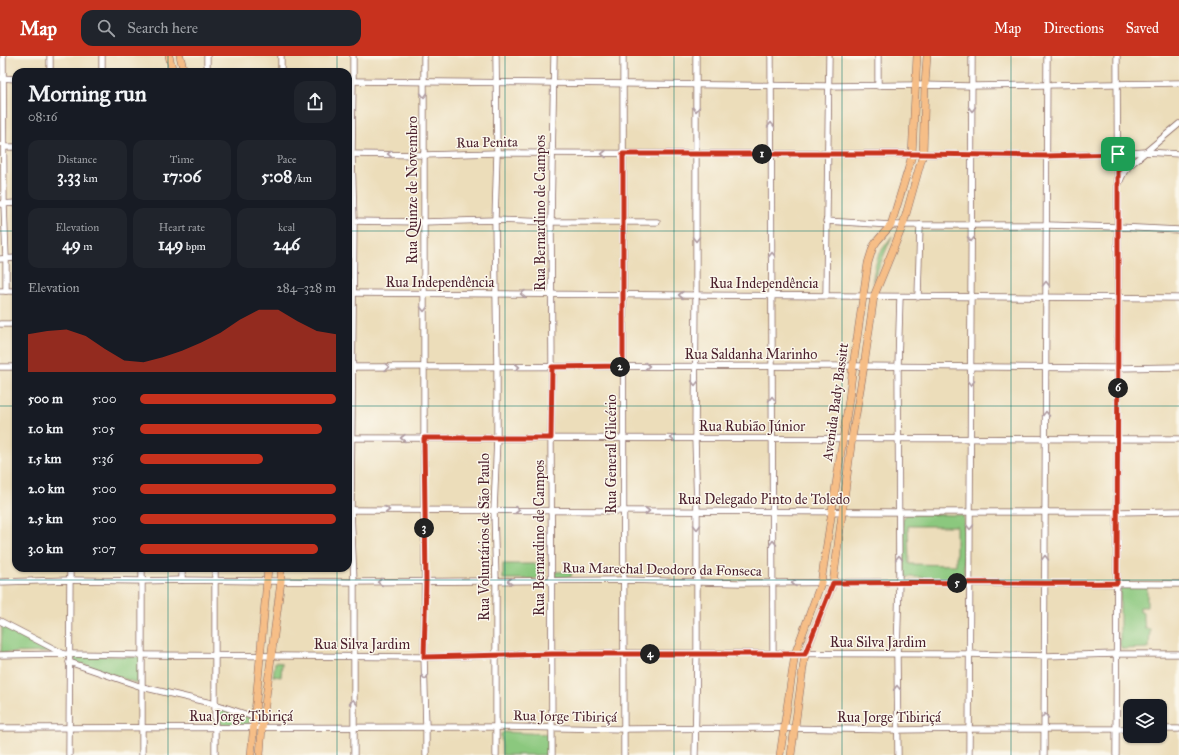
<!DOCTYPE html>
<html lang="en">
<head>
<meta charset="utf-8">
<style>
	:root { --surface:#171b24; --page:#20242c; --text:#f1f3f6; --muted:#9ea1a6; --accent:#c8321e }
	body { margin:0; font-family:"IM FELL Great Primer",serif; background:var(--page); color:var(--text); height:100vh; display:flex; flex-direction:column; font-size:15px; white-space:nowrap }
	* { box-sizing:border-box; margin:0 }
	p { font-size:13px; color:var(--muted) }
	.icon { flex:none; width:22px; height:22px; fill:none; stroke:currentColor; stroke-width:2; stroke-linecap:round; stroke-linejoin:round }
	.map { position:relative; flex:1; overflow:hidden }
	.details { position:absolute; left:12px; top:12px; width:340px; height:504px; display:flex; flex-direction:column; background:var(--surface); border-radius:12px; box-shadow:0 1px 3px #0004 }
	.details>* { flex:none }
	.buttons { position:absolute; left:1123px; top:643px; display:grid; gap:8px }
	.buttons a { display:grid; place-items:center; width:44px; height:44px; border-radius:8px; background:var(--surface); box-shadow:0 1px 3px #0004; font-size:20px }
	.pin { position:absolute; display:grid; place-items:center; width:34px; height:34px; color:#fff; margin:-17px; border-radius:8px; box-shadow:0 2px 6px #0006 }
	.km { position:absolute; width:20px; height:20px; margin:-10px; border-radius:50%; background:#222; color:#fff; font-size:11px; line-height:20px; text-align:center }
	.round { display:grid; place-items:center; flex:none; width:42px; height:42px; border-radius:12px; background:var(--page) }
	.head { display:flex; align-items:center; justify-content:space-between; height:68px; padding:0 16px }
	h1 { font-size:22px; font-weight:700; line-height:30px }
	.stats { display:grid; grid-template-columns:repeat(3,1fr); gap:6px; height:68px; padding:4px 16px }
	.stats div { display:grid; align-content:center; border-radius:10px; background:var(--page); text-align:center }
	.stats b { font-size:17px; font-weight:700 }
	.stats small { font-size:11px; font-weight:400 }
	.stats p { font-size:11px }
	.chart { height:112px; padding:8px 16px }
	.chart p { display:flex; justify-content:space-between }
	.chart svg { width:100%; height:72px; margin-top:4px; fill:var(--accent); opacity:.7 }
	ul { padding:0 16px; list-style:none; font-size:13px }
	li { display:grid; grid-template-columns:64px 48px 1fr; align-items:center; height:30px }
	li i { height:10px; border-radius:5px; background:var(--accent) }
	header { display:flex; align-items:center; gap:24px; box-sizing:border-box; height:56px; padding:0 20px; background:var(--accent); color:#fff }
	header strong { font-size:19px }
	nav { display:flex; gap:22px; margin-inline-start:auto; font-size:14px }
	.search { width:280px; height:36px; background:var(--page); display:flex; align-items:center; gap:10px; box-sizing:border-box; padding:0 14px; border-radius:12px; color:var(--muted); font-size:15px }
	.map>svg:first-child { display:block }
	.green { fill:#8bc87e; stroke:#6a7454; fill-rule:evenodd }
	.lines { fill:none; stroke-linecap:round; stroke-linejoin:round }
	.minor-casing { stroke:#83625d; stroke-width:7 }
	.major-casing { stroke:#83625d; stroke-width:8 }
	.minor { stroke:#fff; stroke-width:5.5 }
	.major { stroke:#f6be87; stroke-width:7 }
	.oneway { stroke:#ae9aa0 }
	.route-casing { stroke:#fff; stroke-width:8 }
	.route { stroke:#c8321e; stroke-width:5 }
	.grid { fill:none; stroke:#0f766e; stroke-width:1; stroke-opacity:0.55 }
	.labels { text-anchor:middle; stroke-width:3; stroke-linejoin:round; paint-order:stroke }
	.street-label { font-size:14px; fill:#4a1f2b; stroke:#fbf7ec }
</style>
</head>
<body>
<header>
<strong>Map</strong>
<div class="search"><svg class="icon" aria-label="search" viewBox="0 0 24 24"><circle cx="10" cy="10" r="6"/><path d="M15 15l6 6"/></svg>Search here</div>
<nav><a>Map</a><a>Directions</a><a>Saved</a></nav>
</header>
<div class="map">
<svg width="1179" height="699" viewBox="0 0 1179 699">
	<rect width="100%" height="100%" fill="#fbf7ec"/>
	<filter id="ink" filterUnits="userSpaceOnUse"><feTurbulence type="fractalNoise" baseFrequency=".025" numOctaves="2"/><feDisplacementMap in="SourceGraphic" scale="8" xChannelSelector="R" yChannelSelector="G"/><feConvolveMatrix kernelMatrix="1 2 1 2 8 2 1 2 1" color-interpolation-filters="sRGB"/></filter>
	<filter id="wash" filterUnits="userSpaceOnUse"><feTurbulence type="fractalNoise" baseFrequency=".012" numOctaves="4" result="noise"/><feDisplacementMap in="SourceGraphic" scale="16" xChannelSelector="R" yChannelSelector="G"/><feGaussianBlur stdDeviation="0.9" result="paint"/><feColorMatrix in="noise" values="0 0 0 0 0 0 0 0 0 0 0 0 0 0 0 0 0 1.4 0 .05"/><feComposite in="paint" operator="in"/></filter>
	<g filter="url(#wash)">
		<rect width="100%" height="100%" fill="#ecddba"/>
		<g class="green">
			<polygon points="892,180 872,227 875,211 879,198"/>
			<path d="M908 458 959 459 963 460 964 464V517L963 521 960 522 906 521 903 520 902 518V465L905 460ZM908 470H956V509L909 508Z"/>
			<polygon points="503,508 545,508 546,523 503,523"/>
			<polygon points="572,515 571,521 555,522 555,516"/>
			<polygon points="1147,529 1147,551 1140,551 1140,556 1143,556 1143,565 1144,565 1145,573 1150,573 1149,592 1122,593 1120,589 1120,530"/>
			<polygon points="2,568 56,596 1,597"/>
			<polygon points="73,599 141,601 142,629 73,605"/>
			<polygon points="275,606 282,607 281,621 273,620"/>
			<polygon points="217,651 250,662 249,671 217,670"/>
			<polygon points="504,676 548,678 550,680 550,699 502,699 501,678 502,677"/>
		</g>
	</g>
	<g filter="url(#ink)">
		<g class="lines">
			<defs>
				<g id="minor">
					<polyline points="3,0 4,148 6,202 6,235"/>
					<polyline points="50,0 50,16"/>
					<polyline points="207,0 207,16"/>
					<polyline points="281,0 281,16"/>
					<polyline points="353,0 353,25 352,98 354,165 351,454 354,526 354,699"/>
					<polyline points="424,0 424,454 425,525 424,601 426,671 426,699"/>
					<polyline points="623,0 624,699"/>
					<polyline points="771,0 773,598"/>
					<polyline points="878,0 878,30"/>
					<polyline points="102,16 102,0"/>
					<polyline points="0,22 16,23"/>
					<polyline points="348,25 828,30 915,29 972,30 1179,27"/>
					<polyline points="4,91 16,91"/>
					<polyline points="348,98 424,99 497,97 923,98 1047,100 1118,98 1145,96 1179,98"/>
					<polyline points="1119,127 1124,116 1129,110 1179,68"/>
					<polyline points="0,148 16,147"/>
					<polyline points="348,165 423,166 495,164 551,166 657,166"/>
					<polyline points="826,165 891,169 1047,169 1118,171 1179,174"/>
					<polyline points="0,203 16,202"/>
					<polyline points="0,235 16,235"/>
					<polyline points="348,237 1179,242"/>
					<polyline points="826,239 829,0"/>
					<polyline points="918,241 920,169"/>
					<polyline points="0,268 16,268"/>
					<polyline points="0,311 16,311"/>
					<polyline points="348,311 853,310 1118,312 1179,311"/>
					<polyline points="348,382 1179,383"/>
					<polyline points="348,454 899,456 1117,456 1179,455"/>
					<polyline points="182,512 182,524"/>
					<polyline points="0,526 70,524 142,525 182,524 354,526 624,524 739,527 899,526 970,527 1179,528"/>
					<polyline points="0,565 62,597"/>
					<polyline points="0,599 69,598 142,599 424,601 551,598 624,597 969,598 1045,600 1116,598 1179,598"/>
					<polyline points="69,606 142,631 215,648 254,661"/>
					<polyline points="0,672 496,671 624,673 784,672 898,674 969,673 1130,673"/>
					<polyline points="1160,673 1179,673"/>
					<polyline points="69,699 70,512"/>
					<polyline points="142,699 142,512"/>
					<polyline points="215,699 215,512"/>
					<polyline points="496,699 496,525 494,454 497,382 497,311 495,164 497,97 496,0"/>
					<polyline points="552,699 551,382 552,311 551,166 554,0"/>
					<polyline points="695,699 697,598 697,455 695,382 696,239 696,0"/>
					<polyline points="898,699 897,599 899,526 898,310 900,241"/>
					<polyline points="969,699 972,0"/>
					<polyline points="1044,699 1047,0"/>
					<polyline points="1116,699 1118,241 1117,0"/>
				</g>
				<g id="major">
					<polyline points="169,0 173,16"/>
					<polyline points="180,0 184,16"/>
					<polyline points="251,699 261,592 268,512"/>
					<polyline points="260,699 262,672 281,525 281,512"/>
					<polyline points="780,699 795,598 821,527 849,343 853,310 868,207 873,191 877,185 891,169 908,114 912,99 917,0"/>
					<polyline points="791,699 805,598 833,527 852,382 864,310 874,240 903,169 923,98 925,29 927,0"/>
				</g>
			</defs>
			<use href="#minor" class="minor-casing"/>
			<use href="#major" class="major-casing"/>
			<use href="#minor" class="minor"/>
			<use href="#major" class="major"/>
		</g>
		<defs><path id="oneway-chevron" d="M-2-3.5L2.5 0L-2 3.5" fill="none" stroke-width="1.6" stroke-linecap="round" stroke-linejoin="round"/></defs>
		<g class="oneway">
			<use href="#oneway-chevron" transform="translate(424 39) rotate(90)"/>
			<use href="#oneway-chevron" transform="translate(696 53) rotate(89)"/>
			<use href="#oneway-chevron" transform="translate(972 53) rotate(90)"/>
			<use href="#oneway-chevron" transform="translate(771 69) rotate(-90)"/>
			<use href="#oneway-chevron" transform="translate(390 98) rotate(-179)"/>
			<use href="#oneway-chevron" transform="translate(604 98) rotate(-180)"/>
			<use href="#oneway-chevron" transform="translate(696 183) rotate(90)"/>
			<use href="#oneway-chevron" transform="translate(971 183) rotate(90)"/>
			<use href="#oneway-chevron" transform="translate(772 199) rotate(-90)"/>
			<use href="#oneway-chevron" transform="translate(1046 228) rotate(-90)"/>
			<use href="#oneway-chevron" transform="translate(523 238) rotate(-180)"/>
			<use href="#oneway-chevron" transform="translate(681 239) rotate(-180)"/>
			<use href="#oneway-chevron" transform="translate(424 253) rotate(90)"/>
			<use href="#oneway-chevron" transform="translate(647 310)"/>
			<use href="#oneway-chevron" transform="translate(387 311)"/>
			<use href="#oneway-chevron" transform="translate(517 311)"/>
			<use href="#oneway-chevron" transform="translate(695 327) rotate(91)"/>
			<use href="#oneway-chevron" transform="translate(971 327) rotate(90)"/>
			<use href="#oneway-chevron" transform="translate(772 343) rotate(-90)"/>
			<use href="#oneway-chevron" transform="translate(1046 358) rotate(-90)"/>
			<use href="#oneway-chevron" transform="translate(403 382) rotate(-180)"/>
			<use href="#oneway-chevron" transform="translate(673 382) rotate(-180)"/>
			<use href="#oneway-chevron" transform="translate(387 454)"/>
			<use href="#oneway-chevron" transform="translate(517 454)"/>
			<use href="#oneway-chevron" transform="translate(647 455)"/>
			<use href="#oneway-chevron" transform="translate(697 471) rotate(90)"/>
			<use href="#oneway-chevron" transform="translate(970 471) rotate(90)"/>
			<use href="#oneway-chevron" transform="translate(773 487) rotate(-90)"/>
			<use href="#oneway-chevron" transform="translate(899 502) rotate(-91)"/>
			<use href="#oneway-chevron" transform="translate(1045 502) rotate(-90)"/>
			<use href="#oneway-chevron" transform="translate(510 525) rotate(180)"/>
			<use href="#oneway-chevron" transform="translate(380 526) rotate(179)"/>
			<use href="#oneway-chevron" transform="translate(794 527) rotate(-180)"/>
			<use href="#oneway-chevron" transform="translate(425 621) rotate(88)"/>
			<use href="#oneway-chevron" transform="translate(897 632) rotate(-91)"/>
			<use href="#oneway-chevron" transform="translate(353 646) rotate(-90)"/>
			<use href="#oneway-chevron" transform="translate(1045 660) rotate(-90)"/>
		</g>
	</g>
	<g class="lines" filter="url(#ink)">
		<defs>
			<path id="route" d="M623 98H923L1047 100 1118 98V241L1117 527C1022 528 927 525 833 527L805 598H552L424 601 426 525 424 382H551L552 311 623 310Z"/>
		</defs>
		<use href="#route" class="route-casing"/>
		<use href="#route" class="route"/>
	</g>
	<path class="grid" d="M168 0V16M337 0V16M505 0V699M674 0V699M842 0V699M1011 0V699M0 175H16M348 175H1179M0 350H16M348 350H1179M168 512V699M337 512V699M0 524H1179"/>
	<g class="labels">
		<g class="street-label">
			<text transform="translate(487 86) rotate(-1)" y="5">Rua Penita</text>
			<text transform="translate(412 134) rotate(-90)" y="5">Rua Quinze de Novembro</text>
			<text transform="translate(540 157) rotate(-90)" y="5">Rua Bernardino de Campos</text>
			<text x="440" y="231">Rua Independência</text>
			<text x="764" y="232">Rua Independência</text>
			<text x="751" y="303">Rua Saldanha Marinho</text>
			<text transform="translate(835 346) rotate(-82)" y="5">Avenida Bady Bassitt</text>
			<text x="752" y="375">Rua Rubião Júnior</text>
			<text transform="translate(611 398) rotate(-90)" y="5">Rua General Glicério</text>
			<text x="764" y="448">Rua Delegado Pinto de Toledo</text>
			<text transform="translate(484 481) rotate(-90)" y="5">Rua Voluntários de São Paulo</text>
			<text transform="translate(539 482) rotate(-90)" y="5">Rua Bernardino de Campos</text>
			<text transform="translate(662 513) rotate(1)" y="5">Rua Marechal Deodoro da Fonseca</text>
			<text x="878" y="591">Rua Silva Jardim</text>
			<text x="362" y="593">Rua Silva Jardim</text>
			<text x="241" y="665">Rua Jorge Tibiriçá</text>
			<text transform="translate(565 660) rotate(1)" y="5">Rua Jorge Tibiriçá</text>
			<text x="889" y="666">Rua Jorge Tibiriçá</text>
		</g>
	</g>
</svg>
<div class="buttons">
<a><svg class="icon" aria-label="layers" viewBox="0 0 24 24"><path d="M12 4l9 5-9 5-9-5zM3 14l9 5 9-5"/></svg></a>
</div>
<div class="pin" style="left:1118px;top:98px;background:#1e9e55"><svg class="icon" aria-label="arrive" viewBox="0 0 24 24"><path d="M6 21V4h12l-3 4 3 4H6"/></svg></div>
<b class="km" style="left:762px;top:98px">1</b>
<b class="km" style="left:620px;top:311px">2</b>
<b class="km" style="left:424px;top:472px">3</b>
<b class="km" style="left:650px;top:598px">4</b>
<b class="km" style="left:957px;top:527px">5</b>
<b class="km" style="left:1118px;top:332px">6</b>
<section class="details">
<div class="head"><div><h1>Morning run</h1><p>08:16</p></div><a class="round"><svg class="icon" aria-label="share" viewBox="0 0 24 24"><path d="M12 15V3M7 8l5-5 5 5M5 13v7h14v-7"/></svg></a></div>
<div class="stats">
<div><p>Distance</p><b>3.33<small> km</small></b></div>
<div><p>Time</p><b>17:06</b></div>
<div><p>Pace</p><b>5:08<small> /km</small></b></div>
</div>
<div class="stats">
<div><p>Elevation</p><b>49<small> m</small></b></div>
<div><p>Heart rate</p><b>149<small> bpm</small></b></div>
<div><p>kcal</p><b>246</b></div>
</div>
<div class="chart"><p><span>Elevation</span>284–328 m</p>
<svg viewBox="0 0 160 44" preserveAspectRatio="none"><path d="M0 44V21L10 19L20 18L30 22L40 30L50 37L60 38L70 35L80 31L90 26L100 20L110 12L120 6L130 6L140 13L150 19L160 21V44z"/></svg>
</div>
<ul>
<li><b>500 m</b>5:00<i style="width:100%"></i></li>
<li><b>1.0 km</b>5:05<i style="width:93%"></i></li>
<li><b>1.5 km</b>5:36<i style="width:63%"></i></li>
<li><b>2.0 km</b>5:00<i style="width:100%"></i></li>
<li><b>2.5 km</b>5:00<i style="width:100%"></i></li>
<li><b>3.0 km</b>5:07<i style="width:91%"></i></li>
</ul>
</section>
</div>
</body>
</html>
